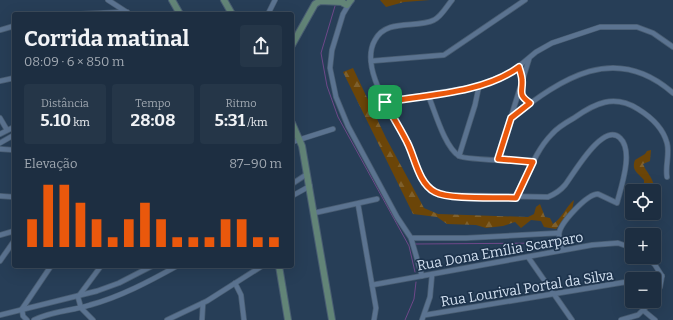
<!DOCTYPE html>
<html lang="pt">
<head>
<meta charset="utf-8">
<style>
	:root { --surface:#1d2e41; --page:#253648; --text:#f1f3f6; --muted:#a0a8b1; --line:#3b4a5a; --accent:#ea580c }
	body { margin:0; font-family:Bitter,serif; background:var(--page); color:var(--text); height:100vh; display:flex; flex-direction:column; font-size:15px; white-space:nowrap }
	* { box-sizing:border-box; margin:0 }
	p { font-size:13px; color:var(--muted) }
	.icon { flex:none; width:22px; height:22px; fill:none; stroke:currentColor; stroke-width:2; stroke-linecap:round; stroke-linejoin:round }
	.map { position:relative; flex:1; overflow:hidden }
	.panel { position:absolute; left:12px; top:12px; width:282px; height:256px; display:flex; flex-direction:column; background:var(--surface); border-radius:4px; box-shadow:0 4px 16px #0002,0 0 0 1px var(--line) }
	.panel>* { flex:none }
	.tools { position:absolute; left:625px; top:184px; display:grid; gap:8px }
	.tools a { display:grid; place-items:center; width:36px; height:36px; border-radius:4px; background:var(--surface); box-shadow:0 4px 16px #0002,0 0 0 1px var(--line); font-size:20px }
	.pin { position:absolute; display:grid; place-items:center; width:34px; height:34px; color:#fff; margin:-17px; border-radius:8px; box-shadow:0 2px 6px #0006 }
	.round { display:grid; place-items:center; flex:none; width:42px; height:42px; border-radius:4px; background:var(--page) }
	.headline { display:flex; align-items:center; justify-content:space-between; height:68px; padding:0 12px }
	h1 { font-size:22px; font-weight:700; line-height:30px }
	.metrics { display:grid; grid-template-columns:repeat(3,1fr); gap:6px; height:68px; padding:4px 12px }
	.metrics div { display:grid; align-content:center; border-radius:4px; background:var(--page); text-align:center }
	.metrics b { font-size:17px; font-weight:700 }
	.metrics small { font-size:11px; font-weight:400 }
	.metrics p { font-size:11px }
	.chart { height:112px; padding:8px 12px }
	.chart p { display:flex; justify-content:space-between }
	.chart svg { width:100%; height:72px; margin-top:4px; stroke:var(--accent); stroke-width:6 }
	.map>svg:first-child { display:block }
	.forest { fill:url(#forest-firs) }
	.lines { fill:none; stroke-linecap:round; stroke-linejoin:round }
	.stream { stroke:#6e4889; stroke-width:1 }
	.street-casing { stroke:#495d72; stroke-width:6 }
	.secondary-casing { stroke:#495d72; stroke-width:8 }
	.street { stroke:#5b7390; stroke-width:4.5 }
	.secondary { stroke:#628477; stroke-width:6 }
	.route-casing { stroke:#fff; stroke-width:8 }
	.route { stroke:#ea580c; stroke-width:5 }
	.labels { text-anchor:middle; stroke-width:3.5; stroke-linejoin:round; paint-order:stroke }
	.street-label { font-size:14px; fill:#d3e1f1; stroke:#1d334c }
</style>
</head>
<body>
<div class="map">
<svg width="673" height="320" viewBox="0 0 673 320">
	<defs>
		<pattern id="forest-firs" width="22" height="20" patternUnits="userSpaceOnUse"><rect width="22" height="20" fill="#6b4508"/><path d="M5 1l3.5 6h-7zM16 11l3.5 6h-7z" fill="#7f602c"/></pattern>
	</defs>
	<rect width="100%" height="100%" fill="#273e57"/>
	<g class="forest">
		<polygon points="380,0 430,0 404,2 386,7"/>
		<path d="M353 68 386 138 424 208 438 214 528 217 534 214 536 207 540 204 545 217 550 218 553 224C562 218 566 207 574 200L572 210 556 229 544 227 541 221 531 220 521 228 515 222 503 226 486 228 476 225 447 224 437 217 413 214 343 72Z"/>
		<path d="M651 150 650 161 643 164C646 172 652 176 654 186L650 191H644V180C638 173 631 170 635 160L645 154 647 151Z"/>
	</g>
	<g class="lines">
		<g class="stream">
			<polyline points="335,6 321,53 327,86 338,117 409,246 415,272"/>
			<polyline points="415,244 554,243"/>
			<polyline points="405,320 414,299 416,282"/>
		</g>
		<defs>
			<g id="street">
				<polyline points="108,0 128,13"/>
				<path d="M452 0C447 6 441 17 434 20 416 29 387 18 375 40 358 69 396 118 408 144 415 157 418 177 429 188 433 192 438 193 443 195L548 197C555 194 560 191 565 185 573 175 603 121 620 138 634 151 621 187 617 203L598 194C587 194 560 223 559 234 559 239 561 245 562 250"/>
				<polyline points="349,4 343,14 332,50 330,68 336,97 348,126 397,217 411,238 422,276"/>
				<polyline points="81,14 127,12"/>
				<polyline points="268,14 275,0"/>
				<polyline points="0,30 14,26"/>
				<polyline points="371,61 444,55 525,0"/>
				<polyline points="0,81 14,78"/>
				<polyline points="520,91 524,99 530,103"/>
				<path d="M428 95C435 111 444 146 459 156 465 160 521 161 533 162"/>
				<polyline points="385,102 479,86 512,72 536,52 552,43 600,27 637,27 653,33 673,47"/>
				<polyline points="0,118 7,130"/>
				<path d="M511 118C562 78 615 42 673 93"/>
				<polyline points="0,134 14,127"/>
				<polyline points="292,142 333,129"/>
				<polyline points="0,143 14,135"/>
				<polyline points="0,149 14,150"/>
				<polyline points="459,156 475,105 479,86"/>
				<polyline points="498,159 529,59"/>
				<polyline points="292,184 307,174"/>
				<polyline points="0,196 14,197"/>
				<polyline points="292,196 310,186"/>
				<path d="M516 198C527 177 535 151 552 134 558 127 567 122 574 118 595 103 614 94 638 109 651 117 663 128 667 143 670 154 665 166 667 177"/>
				<polyline points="358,204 376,308 374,320"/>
				<polyline points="314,213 377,199"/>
				<polyline points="0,235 14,231"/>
				<polyline points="411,238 466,238 559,233"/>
				<polyline points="528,257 572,320"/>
				<polyline points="647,257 655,265 662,276"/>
				<polyline points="0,261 14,241"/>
				<polyline points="645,279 662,276"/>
				<polyline points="235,283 241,295 244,320"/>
				<polyline points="372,285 592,245 618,243 632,248"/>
				<polyline points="654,298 660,287 662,276"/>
				<polyline points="22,309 51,266"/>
				<polyline points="22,309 23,316 27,320"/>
				<polyline points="644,311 655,320"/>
				<polyline points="0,315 97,291 119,283 152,266"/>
				<polyline points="425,315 632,281"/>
				<path d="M34 320C52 311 71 311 90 305 120 297 150 281 177 266"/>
				<polyline points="93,320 81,308 78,297 101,266"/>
				<polyline points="167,320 207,301 262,266"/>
				<polyline points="202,320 203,303"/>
				<polyline points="422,320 430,297 432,275"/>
				<polyline points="621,320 638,315 652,301"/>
			</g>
			<g id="secondary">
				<polyline points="172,0 180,14"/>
				<polyline points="224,0 232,14"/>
				<polyline points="342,0 343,3 347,5 351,0"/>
				<polyline points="292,45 315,4 320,1 342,2"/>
				<polyline points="292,123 302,146 332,320"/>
				<polyline points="279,266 288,320"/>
			</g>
		</defs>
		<use href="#street" class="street-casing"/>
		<use href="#secondary" class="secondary-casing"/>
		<use href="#street" class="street"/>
		<use href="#secondary" class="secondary"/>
	</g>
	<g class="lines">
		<defs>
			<path id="route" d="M519 67C520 71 522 76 522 80 523 92 517 94 530 103L511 118 498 159 533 162 516 198C497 197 450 200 435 192 418 183 415 157 407 142 400 128 392 116 385 102 427 95 484 93 519 67Z"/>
		</defs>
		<use href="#route" class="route-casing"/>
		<use href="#route" class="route"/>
	</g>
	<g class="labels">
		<g class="street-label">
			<text transform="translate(500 251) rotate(-10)" y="5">Rua Dona Emília Scarparo</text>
			<text transform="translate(527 288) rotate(-9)" y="5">Rua Lourival Portal da Silva</text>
		</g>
	</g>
</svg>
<div class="tools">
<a><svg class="icon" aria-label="locate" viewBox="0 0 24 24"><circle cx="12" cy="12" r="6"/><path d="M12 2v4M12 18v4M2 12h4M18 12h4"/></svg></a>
<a>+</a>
<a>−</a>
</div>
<div class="pin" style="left:385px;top:102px;background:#1e9e55"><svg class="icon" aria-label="arrive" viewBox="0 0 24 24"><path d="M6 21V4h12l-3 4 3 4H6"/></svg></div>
<section class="panel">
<div class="headline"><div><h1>Corrida matinal</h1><p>08:09 · 6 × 850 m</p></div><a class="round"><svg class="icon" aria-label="share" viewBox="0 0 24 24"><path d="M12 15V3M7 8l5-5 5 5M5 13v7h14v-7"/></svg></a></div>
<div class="metrics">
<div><p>Distância</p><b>5.10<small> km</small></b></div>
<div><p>Tempo</p><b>28:08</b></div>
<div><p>Ritmo</p><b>5:31<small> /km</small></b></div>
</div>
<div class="chart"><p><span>Elevação</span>87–90 m</p>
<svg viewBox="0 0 160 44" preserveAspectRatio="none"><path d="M5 44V27M15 44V6M25 44V6M35 44V17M45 44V27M55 44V38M65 44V27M75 44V17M85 44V27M95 44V38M105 44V38M115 44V38M125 44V27M135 44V27M145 44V38M155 44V38"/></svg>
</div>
</section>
</div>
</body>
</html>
